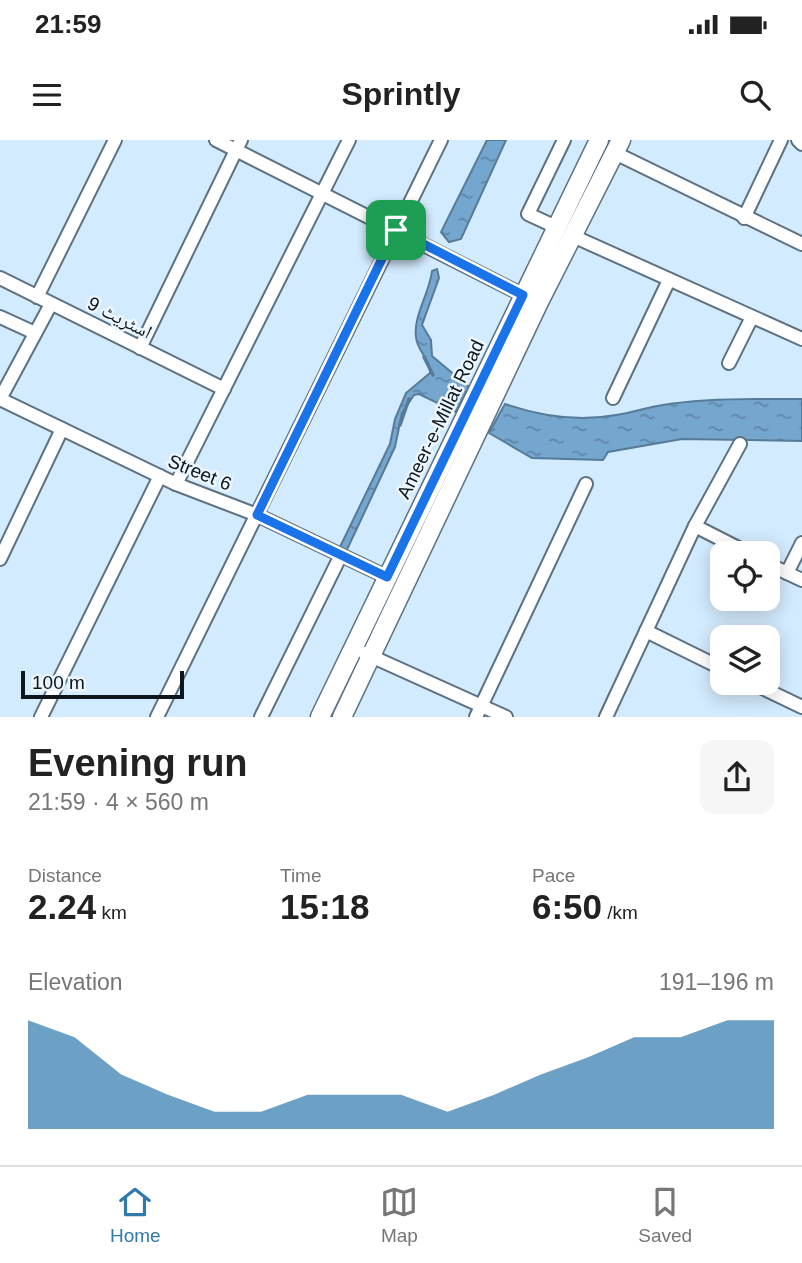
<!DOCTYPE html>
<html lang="en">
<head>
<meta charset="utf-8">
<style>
	:root { --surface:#fff; --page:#f6f6f6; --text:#222; --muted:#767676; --line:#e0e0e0; --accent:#2f79ac }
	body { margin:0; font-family:Arial,"Noto Naskh Arabic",sans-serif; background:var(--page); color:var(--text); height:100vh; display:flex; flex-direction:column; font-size:26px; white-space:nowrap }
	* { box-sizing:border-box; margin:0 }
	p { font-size:23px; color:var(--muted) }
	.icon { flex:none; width:38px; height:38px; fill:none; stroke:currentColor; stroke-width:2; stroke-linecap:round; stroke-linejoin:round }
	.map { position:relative; height:577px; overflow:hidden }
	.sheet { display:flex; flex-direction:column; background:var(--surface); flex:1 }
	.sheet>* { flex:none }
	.controls { position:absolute; left:710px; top:401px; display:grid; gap:14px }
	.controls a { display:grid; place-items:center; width:70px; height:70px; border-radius:14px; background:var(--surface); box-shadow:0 4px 18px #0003; font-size:35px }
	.scale { position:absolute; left:21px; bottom:18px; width:163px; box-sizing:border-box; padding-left:7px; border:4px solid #0e161d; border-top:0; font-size:19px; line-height:24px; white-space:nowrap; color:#0e161d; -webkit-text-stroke:5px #ecf6fe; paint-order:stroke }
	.pin { position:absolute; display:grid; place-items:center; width:60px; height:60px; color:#fff; margin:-30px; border-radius:14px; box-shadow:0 4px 10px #0006 }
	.round { display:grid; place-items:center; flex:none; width:74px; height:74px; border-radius:14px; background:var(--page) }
	.summary { display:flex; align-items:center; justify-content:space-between; height:119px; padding:0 28px }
	h1 { font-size:38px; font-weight:700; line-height:52px }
	.metrics { display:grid; grid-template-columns:repeat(3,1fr); gap:10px; height:119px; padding:7px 28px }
	.metrics div { display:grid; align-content:center }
	.metrics b { font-size:35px; font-weight:700 }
	.metrics small { font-size:19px; font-weight:400 }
	.metrics p { font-size:19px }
	.chart { height:196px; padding:14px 28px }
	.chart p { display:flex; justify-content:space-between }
	.chart svg { width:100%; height:126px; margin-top:7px; fill:var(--accent); opacity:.7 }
	.status { display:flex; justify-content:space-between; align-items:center; height:49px; padding:0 35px; background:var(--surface); direction:ltr }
	.status svg { height:19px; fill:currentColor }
	header { display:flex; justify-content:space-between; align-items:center; height:91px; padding:0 28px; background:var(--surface); font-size:32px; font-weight:700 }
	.menu { display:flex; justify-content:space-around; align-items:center; height:98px; border-top:2px solid var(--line); background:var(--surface); font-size:19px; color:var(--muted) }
	.menu a { display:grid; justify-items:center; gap:4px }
	.menu .active { color:var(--accent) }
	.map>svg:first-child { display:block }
	.water { fill:url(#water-ripples); stroke:#567b99; stroke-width:2 }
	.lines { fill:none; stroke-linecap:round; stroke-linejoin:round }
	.stream { stroke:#567b99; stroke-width:3.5 }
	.minor-casing { stroke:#5c7182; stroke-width:16 }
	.secondary-casing { stroke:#5c7182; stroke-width:21 }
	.minor { stroke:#fff; stroke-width:12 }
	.secondary { stroke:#fff; stroke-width:18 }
	.route-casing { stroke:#fff; stroke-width:14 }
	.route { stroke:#1a73e8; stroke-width:9 }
	.labels { text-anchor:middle; stroke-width:5; stroke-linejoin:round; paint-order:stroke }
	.street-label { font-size:19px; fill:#0e161d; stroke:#ecf6fe }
</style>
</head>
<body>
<div class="status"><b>21:59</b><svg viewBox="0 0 49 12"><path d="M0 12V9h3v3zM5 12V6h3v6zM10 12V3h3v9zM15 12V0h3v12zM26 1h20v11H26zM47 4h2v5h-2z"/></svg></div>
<header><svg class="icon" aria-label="menu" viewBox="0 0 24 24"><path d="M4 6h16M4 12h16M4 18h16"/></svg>Sprintly<svg class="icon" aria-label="search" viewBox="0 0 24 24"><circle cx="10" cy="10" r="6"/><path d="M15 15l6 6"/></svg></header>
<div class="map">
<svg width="802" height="577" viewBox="0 0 802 577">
	<defs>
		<pattern id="water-ripples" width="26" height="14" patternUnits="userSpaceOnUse" patternTransform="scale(1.75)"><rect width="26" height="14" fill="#75a6ce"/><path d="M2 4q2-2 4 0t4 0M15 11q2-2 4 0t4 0" fill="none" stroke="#5e86a7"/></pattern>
	</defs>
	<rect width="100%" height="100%" fill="#d3ebfe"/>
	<g class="water">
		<polygon points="487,0 506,0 461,99 449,102 441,92"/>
		<path d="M437 129 439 138 422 185 431 200 432 216 469 247 456 272 419 254 414 255 402 273 395 307 344 416 337 413 390 304 395 279 406 253 430 233C431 220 417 211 416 197 413 176 430 152 432 131Z"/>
		<path d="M756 259H802V301L682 299 608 312 603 320 532 318 489 293 505 264C540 276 577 282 616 275 632 273 647 267 663 265 694 260 725 259 756 259Z"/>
	</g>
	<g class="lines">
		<g class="stream">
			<polyline points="424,217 433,235"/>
			<polyline points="400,285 409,259"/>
		</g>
		<defs>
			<g id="minor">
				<polyline points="216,0 523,155"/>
				<polyline points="798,0 802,4"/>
				<polyline points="615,13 802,104"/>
				<polyline points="744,78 781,0"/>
				<polyline points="556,87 528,74 564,0"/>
				<polyline points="575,97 802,199"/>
				<polyline points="0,138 224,249"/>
				<polyline points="37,157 115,0"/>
				<polyline points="51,164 0,259 176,344 257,375 387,437"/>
				<polyline points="0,177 35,193"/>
				<polyline points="140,208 241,0"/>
				<polyline points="729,223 752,177"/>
				<polyline points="613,258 669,140"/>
				<polyline points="176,344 349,0"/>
				<polyline points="695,386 748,413"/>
				<polyline points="0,419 62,289"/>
				<polyline points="768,424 802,440"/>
				<polyline points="787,433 802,403"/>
				<polyline points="646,491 723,529"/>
				<polyline points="364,513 506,577"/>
				<polyline points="750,542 802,567"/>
				<polyline points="41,577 160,336"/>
				<polyline points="157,577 441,0"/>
				<polyline points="261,577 340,417"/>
				<polyline points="476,577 586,344"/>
				<polyline points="606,577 695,386 740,304"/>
			</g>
			<g id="secondary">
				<polyline points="320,577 599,0"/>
				<polyline points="342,577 539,162 621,0"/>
			</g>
		</defs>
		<use href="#minor" class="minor-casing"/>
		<use href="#secondary" class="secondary-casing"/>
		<use href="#minor" class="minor"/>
		<use href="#secondary" class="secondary"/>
	</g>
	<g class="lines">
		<defs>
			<polygon id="route" points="396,90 523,155 387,437 257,375"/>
		</defs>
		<use href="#route" class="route-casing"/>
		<use href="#route" class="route"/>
	</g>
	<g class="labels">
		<g class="street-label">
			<text transform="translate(120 177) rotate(27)" y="7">اسٹریٹ 9</text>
			<text transform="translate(440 279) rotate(-64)" y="7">Ameer-e-Millat Road</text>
			<text transform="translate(200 332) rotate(22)" y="7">Street 6</text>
		</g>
	</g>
</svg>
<div class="controls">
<a><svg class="icon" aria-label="locate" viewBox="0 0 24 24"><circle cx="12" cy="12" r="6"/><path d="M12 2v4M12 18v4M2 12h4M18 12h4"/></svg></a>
<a><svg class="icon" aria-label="layers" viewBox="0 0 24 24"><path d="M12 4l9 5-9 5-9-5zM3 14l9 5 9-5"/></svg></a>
</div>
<div class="scale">100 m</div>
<div class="pin" style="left:396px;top:90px;background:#1e9e55"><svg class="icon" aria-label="arrive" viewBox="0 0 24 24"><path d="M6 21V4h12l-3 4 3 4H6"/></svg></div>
</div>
<section class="sheet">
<div class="summary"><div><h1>Evening run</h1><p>21:59 · 4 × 560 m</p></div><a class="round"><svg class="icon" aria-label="share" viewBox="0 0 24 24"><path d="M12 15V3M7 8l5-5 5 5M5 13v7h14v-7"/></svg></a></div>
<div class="metrics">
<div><p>Distance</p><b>2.24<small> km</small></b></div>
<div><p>Time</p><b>15:18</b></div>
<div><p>Pace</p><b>6:50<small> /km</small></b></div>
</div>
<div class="chart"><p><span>Elevation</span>191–196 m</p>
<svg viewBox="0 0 160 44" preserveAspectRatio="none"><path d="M0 44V6L10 12L20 25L30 32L40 38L50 38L60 32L70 32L80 32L90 38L100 32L110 25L120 19L130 12L140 12L150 6L160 6V44z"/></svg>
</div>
</section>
<nav class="menu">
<a class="active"><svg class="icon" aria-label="home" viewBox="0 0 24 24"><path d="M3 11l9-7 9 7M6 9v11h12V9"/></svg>Home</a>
<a><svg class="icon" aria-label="map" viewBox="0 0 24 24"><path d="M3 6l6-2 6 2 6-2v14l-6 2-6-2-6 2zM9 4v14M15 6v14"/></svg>Map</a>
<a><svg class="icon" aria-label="saved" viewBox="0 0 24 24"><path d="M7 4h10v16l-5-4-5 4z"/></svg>Saved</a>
</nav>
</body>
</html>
